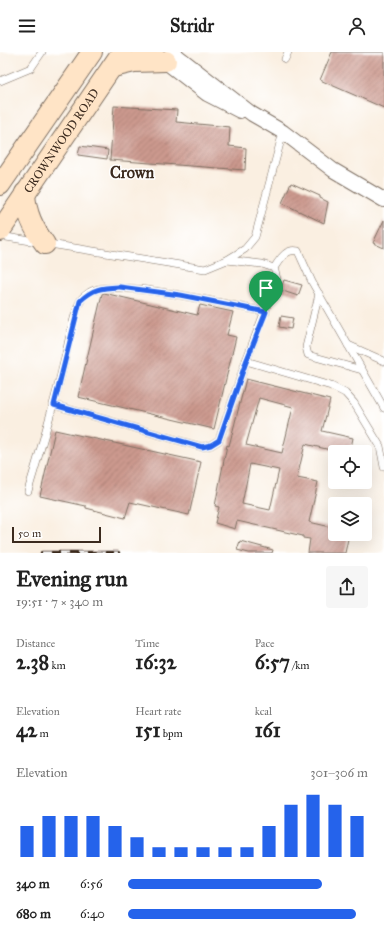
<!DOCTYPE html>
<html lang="en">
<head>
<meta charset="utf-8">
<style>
	:root { --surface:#fff; --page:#f6f6f6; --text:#222; --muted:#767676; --accent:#2563eb }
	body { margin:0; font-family:"IM FELL Great Primer",serif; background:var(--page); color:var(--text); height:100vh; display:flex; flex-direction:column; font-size:15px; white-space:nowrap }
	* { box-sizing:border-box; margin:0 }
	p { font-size:13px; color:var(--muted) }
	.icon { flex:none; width:22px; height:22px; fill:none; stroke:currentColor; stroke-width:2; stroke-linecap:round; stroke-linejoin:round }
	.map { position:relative; height:501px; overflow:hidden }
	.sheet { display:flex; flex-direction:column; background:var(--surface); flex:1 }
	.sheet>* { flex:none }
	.buttons { position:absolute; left:328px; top:393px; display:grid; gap:8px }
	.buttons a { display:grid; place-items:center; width:44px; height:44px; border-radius:4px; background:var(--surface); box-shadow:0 4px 16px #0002; font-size:20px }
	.scale { position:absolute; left:12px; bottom:10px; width:89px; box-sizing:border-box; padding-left:4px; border:2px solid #3b2a1e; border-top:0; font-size:11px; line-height:14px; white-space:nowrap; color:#3b2a1e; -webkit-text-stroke:3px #fff; paint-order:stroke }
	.pin { position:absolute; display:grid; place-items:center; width:34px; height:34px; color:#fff; margin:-41px -17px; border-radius:50% 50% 50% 0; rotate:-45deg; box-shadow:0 0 4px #0007 }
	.pin .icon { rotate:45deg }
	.round { display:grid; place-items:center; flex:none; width:42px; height:42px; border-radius:4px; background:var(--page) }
	.overview { display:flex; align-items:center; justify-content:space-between; height:68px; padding:0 16px }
	h1 { font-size:22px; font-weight:700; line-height:30px }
	.stats { display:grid; grid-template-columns:repeat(3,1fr); gap:6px; height:68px; padding:4px 16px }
	.stats div { display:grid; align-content:center }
	.stats b { font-size:20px; font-weight:700 }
	.stats small { font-size:11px; font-weight:400 }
	.stats p { font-size:11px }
	.chart { height:112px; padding:8px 16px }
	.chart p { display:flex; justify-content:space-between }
	.chart svg { width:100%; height:72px; margin-top:4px; stroke:var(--accent); stroke-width:6 }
	ul { padding:0 16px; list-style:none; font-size:13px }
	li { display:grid; grid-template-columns:64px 48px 1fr; align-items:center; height:30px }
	li i { height:10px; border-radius:5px; background:var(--accent) }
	header { display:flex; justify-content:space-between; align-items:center; height:52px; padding:0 16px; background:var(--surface); font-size:18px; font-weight:700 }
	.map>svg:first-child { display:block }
	.building { fill:url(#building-hatch); fill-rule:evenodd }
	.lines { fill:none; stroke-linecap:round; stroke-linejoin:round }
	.lane-casing { stroke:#7e6f62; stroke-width:8 }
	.street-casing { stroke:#7e6f62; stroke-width:16 }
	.secondary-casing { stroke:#7e6f62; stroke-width:22 }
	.lane { stroke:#fff; stroke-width:7 }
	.street { stroke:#fff; stroke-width:14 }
	.secondary { stroke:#ffe4c6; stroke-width:20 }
	.rail-casing { stroke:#3b2a1e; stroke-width:4.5 }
	.rail { stroke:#fff; stroke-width:3; stroke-dasharray:9; stroke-linecap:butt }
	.route-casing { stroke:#fff; stroke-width:8 }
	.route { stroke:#2563eb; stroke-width:5 }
	.labels { text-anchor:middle; stroke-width:3; stroke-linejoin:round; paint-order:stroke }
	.street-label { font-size:12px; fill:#3b2a1e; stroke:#fff }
	.district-label { font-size:16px; font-weight:bold; fill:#3b2a1e; stroke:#fff }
</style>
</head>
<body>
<header><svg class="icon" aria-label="menu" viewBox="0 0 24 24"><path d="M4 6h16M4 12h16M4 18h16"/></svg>Stridr<svg class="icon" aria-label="person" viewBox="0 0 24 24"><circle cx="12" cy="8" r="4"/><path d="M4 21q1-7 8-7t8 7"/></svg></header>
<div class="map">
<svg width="384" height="501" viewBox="0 0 384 501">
	<defs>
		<pattern id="building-hatch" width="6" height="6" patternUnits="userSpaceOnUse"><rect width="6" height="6" fill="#cc998e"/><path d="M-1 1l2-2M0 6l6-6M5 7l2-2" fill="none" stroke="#a77d73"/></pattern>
	</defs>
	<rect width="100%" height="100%" fill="#fff"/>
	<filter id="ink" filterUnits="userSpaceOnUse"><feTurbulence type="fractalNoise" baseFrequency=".025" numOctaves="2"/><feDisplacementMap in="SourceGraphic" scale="8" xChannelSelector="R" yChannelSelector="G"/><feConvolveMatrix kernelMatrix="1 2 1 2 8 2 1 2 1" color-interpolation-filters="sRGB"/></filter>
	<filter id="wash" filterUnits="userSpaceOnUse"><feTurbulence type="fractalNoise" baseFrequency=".012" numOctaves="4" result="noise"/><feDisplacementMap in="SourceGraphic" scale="16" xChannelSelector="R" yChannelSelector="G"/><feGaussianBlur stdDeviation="0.9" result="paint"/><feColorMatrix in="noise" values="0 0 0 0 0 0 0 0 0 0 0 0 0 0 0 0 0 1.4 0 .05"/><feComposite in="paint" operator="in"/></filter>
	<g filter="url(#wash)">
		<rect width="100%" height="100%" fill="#faefe1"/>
		<g id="blocks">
			<g class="building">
				<polygon points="332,0 384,0 384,56 320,28"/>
				<polygon points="114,54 177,58 176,70 230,75 229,94 246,96 245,118 110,108"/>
				<polygon points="80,94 108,98 107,107 78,103"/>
				<polygon points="291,131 320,144 320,146 328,150 324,171 282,151"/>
				<polygon points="384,168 384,196 373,191"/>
				<polygon points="284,228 302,233 298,244 280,238"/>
				<polygon points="104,241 197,263 200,253 233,260 227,283 236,285 214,377 78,345 102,242"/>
				<polygon points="281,264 293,266 291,277 279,275"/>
				<path d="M246 327 330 348 322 379 353 386 350 400H339L305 392 297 426 318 430 309 470 335 476V482H349L345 501H308L310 487 303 486V484L237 469 235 477 215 471 219 455 215 454 227 393 229 394ZM259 346 293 355 282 401 246 393ZM250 412 279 418 270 458 242 452Z"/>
				<polygon points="55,378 201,410 189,463 130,450 125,466 86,456 86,454 40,444"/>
				<polygon points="240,489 273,498 272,501 249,501 237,498"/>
			</g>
		</g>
	</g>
	<g filter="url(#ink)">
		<use href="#blocks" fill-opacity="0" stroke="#7e6f62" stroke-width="1"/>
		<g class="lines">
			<defs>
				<g id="lane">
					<polyline points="285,7 288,0"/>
					<polyline points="0,29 31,16 42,0"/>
					<polyline points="0,184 205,217 227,208 262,212 274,216 277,227 246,309 219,388 211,393 202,395 54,353"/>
					<polyline points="227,208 245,197 255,185 283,80"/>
					<path d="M274 216C280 207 286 196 298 199L312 230 384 356"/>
					<polyline points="319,242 306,295 308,303 362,318"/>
					<polyline points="348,293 384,309"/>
					<polyline points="246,309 331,334 345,341 354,351 380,394 384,415"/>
					<path d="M28 439C41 396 54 353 64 310 68 295 73 260 81 248 82 246 87 242 90 240 114 225 234 254 266 260"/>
				</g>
				<g id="street">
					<polyline points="172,0 252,62 283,80 333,118 384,148"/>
					<polyline points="158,4 207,42 240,59"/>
				</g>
				<g id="secondary">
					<polyline points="113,15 134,10 166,9"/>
					<polyline points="0,133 92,0"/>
					<path d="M25 141C26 161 33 176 45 192"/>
					<path id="s1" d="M0 179 122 0"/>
				</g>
			</defs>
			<use href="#lane" class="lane-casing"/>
			<use href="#street" class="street-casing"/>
			<use href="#secondary" class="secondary-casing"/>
			<use href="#lane" class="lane"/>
			<use href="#street" class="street"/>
			<use href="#secondary" class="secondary"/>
			<defs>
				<polyline id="rail" points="42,501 118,501"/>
			</defs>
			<use href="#rail" class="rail-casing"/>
			<use href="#rail" class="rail"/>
		</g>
	</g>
	<g class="lines" filter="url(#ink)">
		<defs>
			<path id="route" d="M120 235 180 243 266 260 246 310 219 388 211 393 202 395 54 353 80 249C94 236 102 236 120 235Z"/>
		</defs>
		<use href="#route" class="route-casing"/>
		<use href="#route" class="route"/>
	</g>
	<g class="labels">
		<g class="street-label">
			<text dy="4" stroke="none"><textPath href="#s1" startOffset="109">CROWNWOOD ROAD</textPath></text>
		</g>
		<g class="district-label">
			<text x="132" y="126">Crown</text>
		</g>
	</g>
</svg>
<div class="buttons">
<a><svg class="icon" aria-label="locate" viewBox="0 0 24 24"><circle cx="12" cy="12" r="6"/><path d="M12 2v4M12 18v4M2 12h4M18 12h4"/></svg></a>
<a><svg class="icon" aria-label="layers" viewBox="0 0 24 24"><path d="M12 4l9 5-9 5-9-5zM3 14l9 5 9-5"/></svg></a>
</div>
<div class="scale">50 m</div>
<div class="pin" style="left:266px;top:260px;background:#1e9e55"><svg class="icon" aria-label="arrive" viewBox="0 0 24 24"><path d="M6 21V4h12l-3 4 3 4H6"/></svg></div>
</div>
<section class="sheet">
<div class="overview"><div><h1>Evening run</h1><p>19:51 · 7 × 340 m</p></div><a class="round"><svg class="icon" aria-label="share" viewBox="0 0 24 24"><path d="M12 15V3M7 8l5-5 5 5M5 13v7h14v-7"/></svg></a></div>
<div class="stats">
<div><p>Distance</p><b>2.38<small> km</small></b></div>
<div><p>Time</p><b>16:32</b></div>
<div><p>Pace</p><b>6:57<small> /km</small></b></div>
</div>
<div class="stats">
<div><p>Elevation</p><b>42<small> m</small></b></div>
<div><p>Heart rate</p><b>151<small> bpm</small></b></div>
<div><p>kcal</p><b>161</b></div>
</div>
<div class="chart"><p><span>Elevation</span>301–306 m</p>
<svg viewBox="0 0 160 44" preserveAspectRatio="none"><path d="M5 44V25M15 44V19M25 44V19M35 44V19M45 44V25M55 44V32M65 44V38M75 44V38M85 44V38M95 44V38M105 44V38M115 44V25M125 44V12M135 44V6M145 44V12M155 44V19"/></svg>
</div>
<ul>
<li><b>340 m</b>6:56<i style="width:81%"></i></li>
<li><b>680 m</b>6:40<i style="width:95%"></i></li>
</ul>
</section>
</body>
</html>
